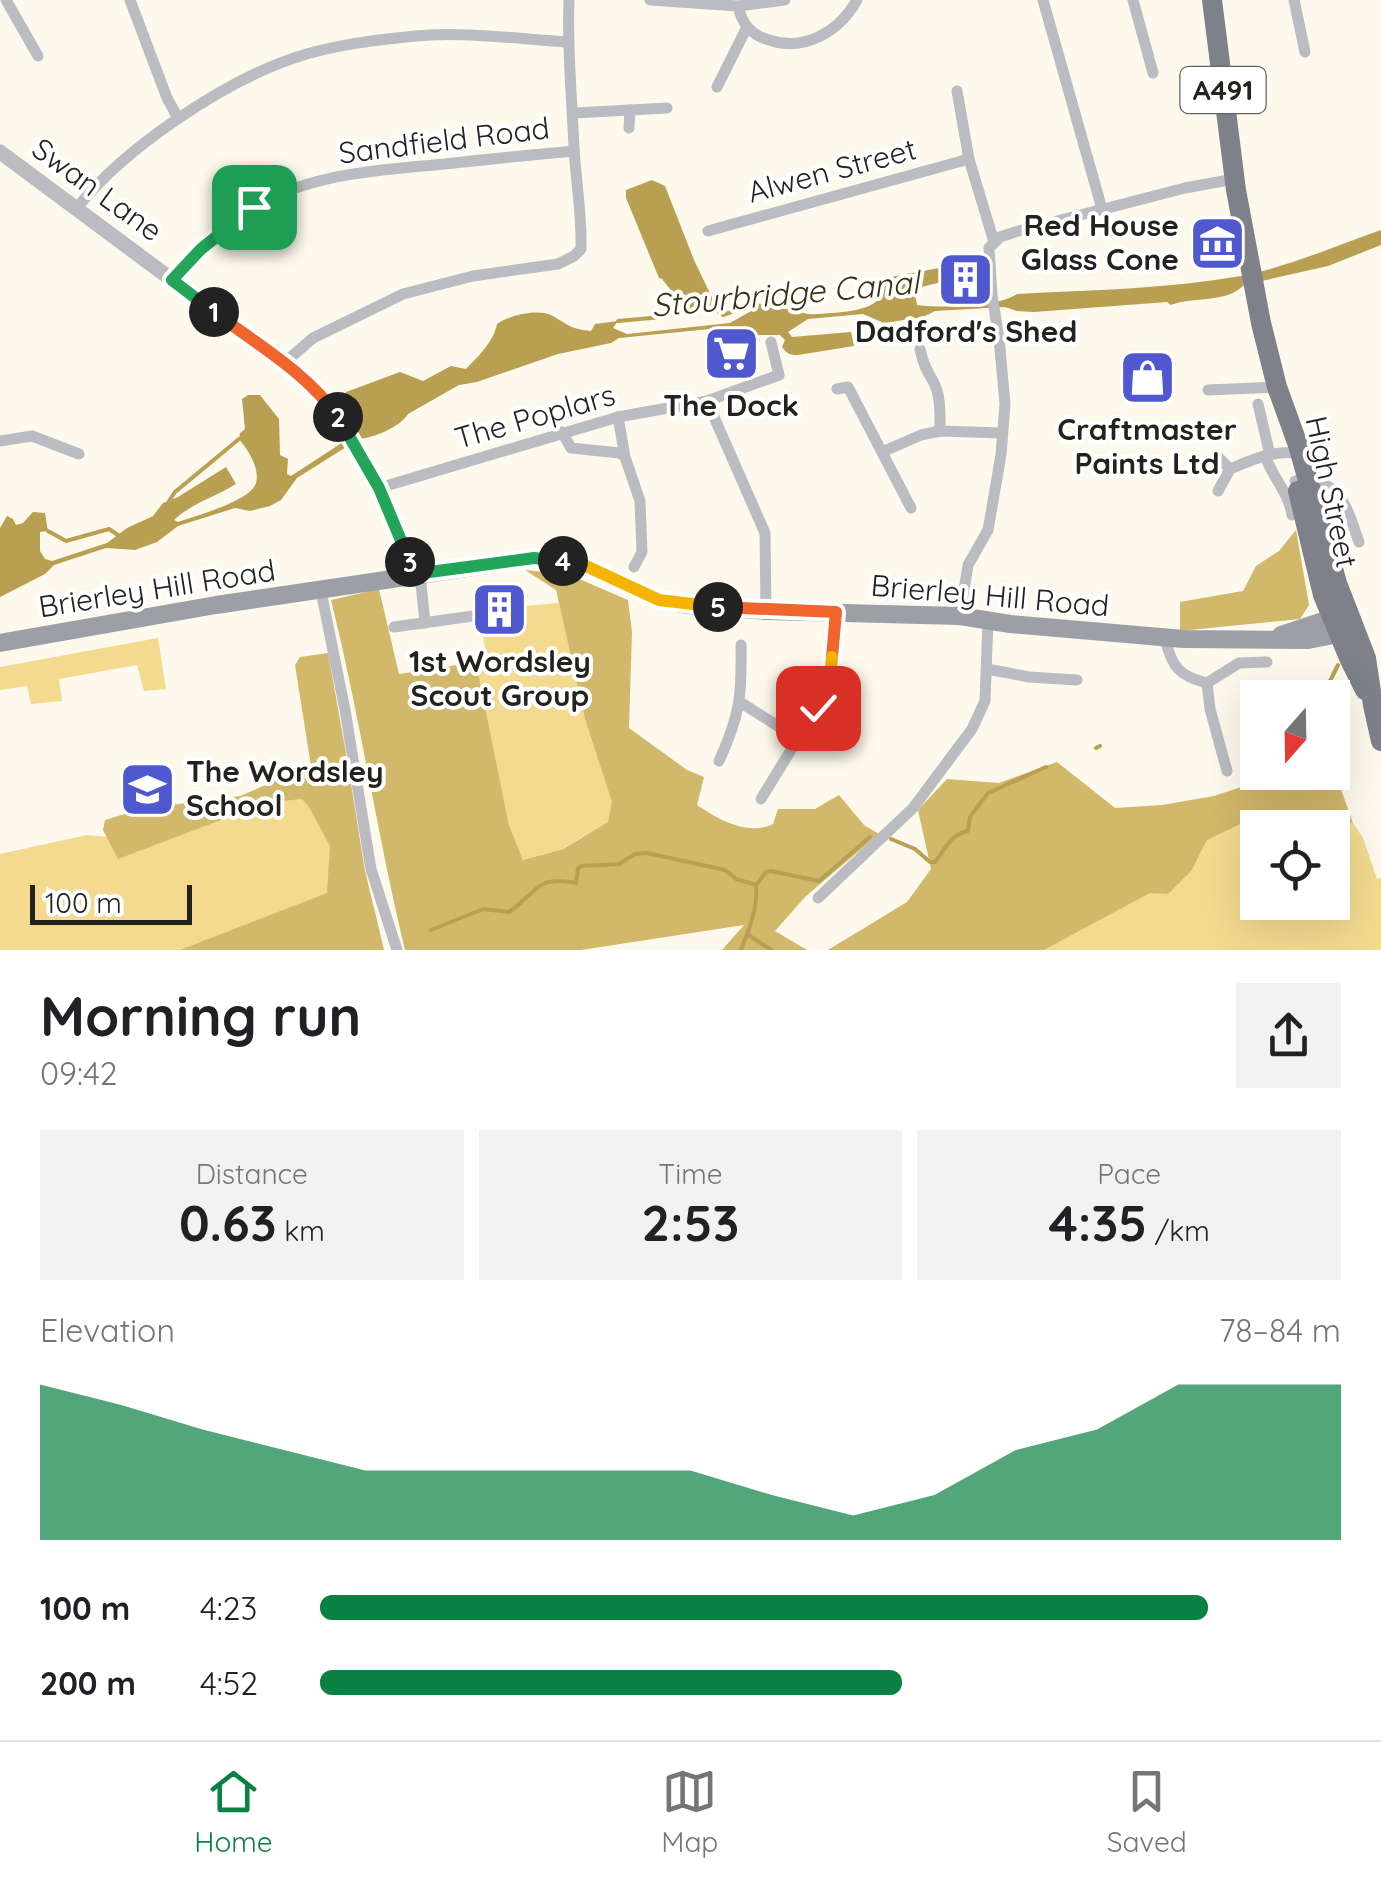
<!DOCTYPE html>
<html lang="en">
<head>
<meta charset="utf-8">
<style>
	:root { --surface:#fff; --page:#f2f2f2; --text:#202124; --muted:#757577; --line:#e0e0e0; --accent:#0b8043 }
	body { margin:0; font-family:Quicksand,sans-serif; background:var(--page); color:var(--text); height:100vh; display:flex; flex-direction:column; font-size:38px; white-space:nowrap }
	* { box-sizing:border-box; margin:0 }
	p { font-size:32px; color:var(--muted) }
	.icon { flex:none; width:55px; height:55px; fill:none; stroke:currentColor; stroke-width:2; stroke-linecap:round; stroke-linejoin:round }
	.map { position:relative; height:950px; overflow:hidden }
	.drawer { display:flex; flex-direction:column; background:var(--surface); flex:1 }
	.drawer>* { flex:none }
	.needle { width:65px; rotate:200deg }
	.buttons { position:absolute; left:1240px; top:680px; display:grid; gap:20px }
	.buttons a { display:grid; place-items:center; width:110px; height:110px; border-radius:0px; background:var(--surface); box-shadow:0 10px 40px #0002; font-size:50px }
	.scale { position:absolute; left:30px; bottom:25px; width:162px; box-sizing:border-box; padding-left:10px; border:5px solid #24221e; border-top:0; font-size:28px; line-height:35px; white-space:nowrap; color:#24221e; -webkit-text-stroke:8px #fff; paint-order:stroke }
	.pin { position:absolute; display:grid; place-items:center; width:85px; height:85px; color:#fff; margin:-42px; border-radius:20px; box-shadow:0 5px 15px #0006 }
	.km { position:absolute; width:50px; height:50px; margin:-25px; border-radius:50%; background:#222; color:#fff; font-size:28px; line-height:50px; text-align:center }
	.round { display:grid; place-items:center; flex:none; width:105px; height:105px; border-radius:0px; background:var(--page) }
	.headline { display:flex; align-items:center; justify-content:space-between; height:170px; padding:0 40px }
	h1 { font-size:55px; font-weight:700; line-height:75px }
	.figures { display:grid; grid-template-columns:repeat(3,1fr); gap:15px; height:170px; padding:10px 40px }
	.figures div { display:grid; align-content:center; border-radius:0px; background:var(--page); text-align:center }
	.figures b { font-size:50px; font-weight:700 }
	.figures small { font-size:28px; font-weight:400 }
	.figures p { font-size:28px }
	.chart { height:280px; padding:20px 40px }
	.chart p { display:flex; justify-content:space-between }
	.chart svg { width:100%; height:180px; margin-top:10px; fill:var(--accent); opacity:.7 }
	ul { padding:0 40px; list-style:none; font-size:32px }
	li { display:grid; grid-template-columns:160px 120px 1fr; align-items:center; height:75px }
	li i { height:25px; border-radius:12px; background:var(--accent) }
	.tabs { display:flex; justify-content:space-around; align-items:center; height:140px; border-top:2px solid var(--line); background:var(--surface); font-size:28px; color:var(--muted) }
	.tabs a { display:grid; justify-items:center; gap:5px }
	.tabs .current { color:var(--accent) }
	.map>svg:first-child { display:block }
	.green { fill:#f3da8f; fill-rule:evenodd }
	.forest { fill:#d2b86a }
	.water { fill:#b89f51 }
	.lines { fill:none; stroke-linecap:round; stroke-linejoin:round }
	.stream { stroke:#b89f51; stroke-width:4 }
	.minor { stroke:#bbbcc2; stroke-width:11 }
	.tertiary { stroke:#bbbcc2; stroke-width:15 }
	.secondary { stroke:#9d9fa7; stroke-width:18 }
	.trunk { stroke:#7e818a; stroke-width:20 }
	.split-1-casing { stroke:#fff; stroke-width:20 }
	.split-2-casing { stroke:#fff; stroke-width:20 }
	.split-3-casing { stroke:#fff; stroke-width:20 }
	.split-4-casing { stroke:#fff; stroke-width:20 }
	.split-5-casing { stroke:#fff; stroke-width:20 }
	.split-6-casing { stroke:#fff; stroke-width:20 }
	.split-7-casing { stroke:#fff; stroke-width:20 }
	.split-1 { stroke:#22a559; stroke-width:12 }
	.split-2 { stroke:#f0652b; stroke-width:12 }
	.split-3 { stroke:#22a559; stroke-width:12 }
	.split-4 { stroke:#22a559; stroke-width:12 }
	.split-5 { stroke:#f5b400; stroke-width:12 }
	.split-6 { stroke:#f0652b; stroke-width:12 }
	.split-7 { stroke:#f5b400; stroke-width:12 }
	.labels { text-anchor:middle; stroke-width:8; stroke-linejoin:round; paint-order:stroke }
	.shield { fill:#fff; stroke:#666462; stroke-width:2.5 }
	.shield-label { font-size:28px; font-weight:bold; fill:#24221e }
	.street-label { font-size:30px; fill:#24221e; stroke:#fff }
	.poi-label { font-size:30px; font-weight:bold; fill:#24221e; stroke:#fff }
	.water-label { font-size:32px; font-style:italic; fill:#3c310e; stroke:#fff }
</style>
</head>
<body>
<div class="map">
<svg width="1381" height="950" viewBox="0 0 1381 950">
	<rect width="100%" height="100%" fill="#fdf9ec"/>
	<g class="green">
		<polygon points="482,600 486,623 520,619 523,616 523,606 559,603 585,719 613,802 608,822 562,849 523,860 509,825 476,662 487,660 477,601"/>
		<polygon points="158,638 166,689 144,691 137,665 59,679 62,701 31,704 27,686 0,690 0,667"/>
		<polygon points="311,766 365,871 384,950 0,950 0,854 87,835 107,837 184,831 266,803 301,799"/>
		<path d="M1259 816 1353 823 1363 838 1377 879 1381 878V950H1044L1192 870 1207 840ZM1258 828H1332V902H1258Z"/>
	</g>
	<g class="forest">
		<polygon points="1296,530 1309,605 1300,619 1180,631 1180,602 1243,591 1256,566 1279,551"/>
		<path d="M525 570 570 575 628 600 632 632 629 728 687 770 704 777 697 805C719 820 748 836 773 824L778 809H815L839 795 864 825 879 834 806 896 775 931 807 950H722L744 925 581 950H405C377 834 360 716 331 600L379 589 399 674 476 662 509 825 523 860 563 849 608 822 612 802 585 719 556 590Z"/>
		<polygon points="328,653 347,759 365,871 384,950 180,950 327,893 330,846 309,807 302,799 266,803 118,859 103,830 105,820 141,809 240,796 311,766 295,665 300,657"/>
		<polygon points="1057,762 1115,808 1162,805 1214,796 1283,773 1332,772 1333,767 1353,823 1258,816 1207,840 1192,870 1168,894 1150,893 1044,950 828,950 907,902 931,869 918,810 947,779 999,783"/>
	</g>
	<g class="water">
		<polygon points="652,180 665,186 694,260 715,304 723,315 701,308 682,310 680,302 662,279 659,278 626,198 626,190"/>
		<path d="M1381 230V245L1328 266 1244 285C1225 304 1194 296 1171 305L1167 302 1034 312 1017 311 1005 307 935 311 923 317 884 323 863 314 808 319 788 332 792 337 851 332 854 346 798 355C790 355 787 354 782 347L785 340 780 335H754L730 327 619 338 611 343 558 354 477 382 459 385 408 414C399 428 375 437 359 439L297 478 281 500 270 506 250 511 235 508 178 526 157 542 135 550 106 548 54 565 45 574 0 597V528L7 516 13 519 16 525 23 523 33 512 45 513 48 531 40 532V551L45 559 52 561 107 543 127 528 153 516 163 503 178 497 226 467 236 484C215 497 192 503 174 520L178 522C195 516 251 501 256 483 260 468 248 450 239 439L240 433 245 429 242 399 248 395H260L279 419 280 455 288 459 287 474 291 476 357 433C352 418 340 410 346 392L400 372 423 381 451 366 466 369C478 357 494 341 497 324 509 315 539 308 553 316 568 325 571 329 591 331L595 324 618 321 613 328 627 334 730 323 760 306 797 303C800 310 799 312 808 314 815 315 825 313 832 313 854 311 888 309 885 278L966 263 974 271 972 274 914 289 917 305C944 308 995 308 1017 294 1092 290 1167 289 1241 276 1287 267 1336 246 1381 230Z"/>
	</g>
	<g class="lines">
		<g class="stream">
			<polyline points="723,315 753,304 760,306"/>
			<polyline points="618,321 662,317"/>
			<polyline points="169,501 175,492 239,439"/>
			<polyline points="48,531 66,541 109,529 118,535"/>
			<polyline points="1328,685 1338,665"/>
			<polyline points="1096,748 1100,746"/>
			<path d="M891 839 915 849 930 862H935C946 849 949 835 968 831L970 817 988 793 1046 767"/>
			<path d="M431 930 483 909 509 912C539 891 536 875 576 883L578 868 582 866 619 864 635 854 647 853 725 870 736 879 756 885 766 872 771 871 819 881 870 837"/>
			<polyline points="747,934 771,950"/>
			<path d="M741 950C749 929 758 908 756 885"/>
		</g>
		<g class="minor">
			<polyline points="6,0 38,56"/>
			<polyline points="130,0 167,98 178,118"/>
			<polyline points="650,0 738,6 785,0"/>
			<polyline points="1043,0 1102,209"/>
			<polyline points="1133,0 1153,73"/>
			<polyline points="1294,0 1305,52"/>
			<path d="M738 6C742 24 751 35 769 40 804 52 839 32 857 0"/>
			<polyline points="717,87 747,27"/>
			<polyline points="957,91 969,159 994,242"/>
			<polyline points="574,113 667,108"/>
			<polyline points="629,128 630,110"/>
			<path d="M77 208C123 149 223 82 294 58 332 45 375 40 415 36 462 31 519 39 567 42"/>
			<polyline points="708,231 969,159"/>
			<path d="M172 280C196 253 222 228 252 209 308 173 381 170 445 164 488 159 531 155 574 151"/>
			<path d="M920 349C923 363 926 369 933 381 941 395 940 415 940 431"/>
			<path d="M284 363 313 338 403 294 473 276 558 264 574 256 581 249C582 213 576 183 574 148 572 99 567 50 569 0"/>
			<polyline points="837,389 848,387 911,508"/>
			<polyline points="1208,390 1277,387"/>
			<polyline points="707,401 765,533 766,611"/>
			<polyline points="1258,404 1270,455"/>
			<polyline points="618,417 625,457 640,501 642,552 634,567"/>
			<polyline points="562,432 571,448 620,453 625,457"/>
			<polyline points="0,441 32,436 79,454"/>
			<polyline points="882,452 921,435 940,431 1001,433"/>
			<polyline points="1217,456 1230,469 1218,491"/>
			<path d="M1265 456C1273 478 1288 491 1292 515"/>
			<path d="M1230 469C1253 459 1275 450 1300 453"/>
			<path d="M1295 481C1303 482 1313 481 1320 483 1345 489 1351 521 1359 542"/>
			<polyline points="379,488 618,417 707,401 779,375 771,342"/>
			<polyline points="420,574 425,623"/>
			<polyline points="321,591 345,710 371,869 397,950"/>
			<polyline points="960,616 968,565 988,530 1001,455 1005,404 999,338 992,295 989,248 1000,237 1015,232 1185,188 1234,179"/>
			<polyline points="394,627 473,616"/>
			<path d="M1165 639C1172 667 1179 676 1207 683L1210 709 1227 771"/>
			<polyline points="987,669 1029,677 1077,680"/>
			<polyline points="1207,683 1239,663 1267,662"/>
			<polyline points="740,702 798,739"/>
			<path d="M719 761C740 716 742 694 741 645"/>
			<polyline points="761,799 827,691 830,678 836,612"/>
			<polyline points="818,898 913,808 972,729 985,701 988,620"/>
		</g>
		<path class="tertiary" d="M0 152 284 363C300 377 317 390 330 406 368 452 392 520 415 574"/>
		<g class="secondary">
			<polyline points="1281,635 1332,618 1342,619"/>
			<polyline points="0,643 216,605 534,558 586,566 659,600 689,605 766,611 960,616 1010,624 1184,639 1308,640 1339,634 1347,624"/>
		</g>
		<g class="trunk">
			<polyline points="1212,0 1236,190 1261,323 1277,387 1298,445 1337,583 1366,658 1373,705 1381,741"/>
			<polyline points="1298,491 1323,595 1349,658 1365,690"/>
		</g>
	</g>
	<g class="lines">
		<defs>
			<polyline id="split-1" points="214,312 172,280 201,249 254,207"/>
			<path id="split-2" d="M214 312C257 344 307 373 338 417"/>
			<polyline id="split-3" points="338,417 379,488 410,562"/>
			<polyline id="split-4" points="410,562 415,574 534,558 563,561"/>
			<polyline id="split-5" points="563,561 586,566 659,600 718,607"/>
			<polyline id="split-6" points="718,607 836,612 832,657"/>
			<polyline id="split-7" points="818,708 830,678 832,657"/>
		</defs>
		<use href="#split-1" class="split-1-casing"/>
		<use href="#split-2" class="split-2-casing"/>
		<use href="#split-3" class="split-3-casing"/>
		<use href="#split-4" class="split-4-casing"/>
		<use href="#split-5" class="split-5-casing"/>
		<use href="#split-6" class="split-6-casing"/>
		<use href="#split-7" class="split-7-casing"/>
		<use href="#split-1" class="split-1"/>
		<use href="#split-2" class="split-2"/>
		<use href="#split-3" class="split-3"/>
		<use href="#split-4" class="split-4"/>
		<use href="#split-5" class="split-5"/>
		<use href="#split-6" class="split-6"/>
		<use href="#split-7" class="split-7"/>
	</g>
	<defs>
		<symbol id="museum-square" viewBox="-11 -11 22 22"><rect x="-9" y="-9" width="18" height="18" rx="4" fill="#4f58ce" stroke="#fff"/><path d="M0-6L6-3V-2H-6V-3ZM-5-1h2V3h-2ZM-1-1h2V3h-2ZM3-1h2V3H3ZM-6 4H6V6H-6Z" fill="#fff"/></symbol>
		<symbol id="building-square" viewBox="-11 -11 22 22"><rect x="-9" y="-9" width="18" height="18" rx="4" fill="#4f58ce" stroke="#fff"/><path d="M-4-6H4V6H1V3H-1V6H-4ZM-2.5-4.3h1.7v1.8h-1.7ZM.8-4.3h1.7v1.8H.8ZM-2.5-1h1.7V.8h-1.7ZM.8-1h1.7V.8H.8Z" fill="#fff"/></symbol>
		<symbol id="supermarket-square" viewBox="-11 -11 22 22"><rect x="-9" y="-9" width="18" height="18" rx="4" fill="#4f58ce" stroke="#fff"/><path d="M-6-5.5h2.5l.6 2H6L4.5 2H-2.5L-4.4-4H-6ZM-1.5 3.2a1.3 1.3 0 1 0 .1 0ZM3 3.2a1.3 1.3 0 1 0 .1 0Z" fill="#fff"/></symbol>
		<symbol id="shop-square" viewBox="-11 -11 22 22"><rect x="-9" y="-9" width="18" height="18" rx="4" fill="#4f58ce" stroke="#fff"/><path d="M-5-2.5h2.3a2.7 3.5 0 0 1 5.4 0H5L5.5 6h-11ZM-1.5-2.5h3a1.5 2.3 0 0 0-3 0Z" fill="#fff"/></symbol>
		<symbol id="school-square" viewBox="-11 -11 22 22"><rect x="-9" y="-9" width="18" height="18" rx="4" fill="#4f58ce" stroke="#fff"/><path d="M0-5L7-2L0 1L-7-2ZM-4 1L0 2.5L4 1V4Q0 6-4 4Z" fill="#fff"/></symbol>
	</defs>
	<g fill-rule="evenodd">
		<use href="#museum-square" x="1186" y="212" width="63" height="63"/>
		<use href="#building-square" x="934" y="248" width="63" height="63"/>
		<use href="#supermarket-square" x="700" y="322" width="63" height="63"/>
		<use href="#shop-square" x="1116" y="346" width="63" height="63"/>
		<use href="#building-square" x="468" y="578" width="63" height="63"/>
		<use href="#school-square" x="116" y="758" width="63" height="63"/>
	</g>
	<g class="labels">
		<rect class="shield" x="1180.5" y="67" width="85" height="46" rx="8"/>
		<g class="shield-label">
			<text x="1223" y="100">A491</text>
		</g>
		<g class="street-label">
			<text transform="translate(444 141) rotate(-7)" y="10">Sandfield Road</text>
			<text transform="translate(832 171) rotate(-15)" y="10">Alwen Street</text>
			<text transform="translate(97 190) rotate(36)" y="10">Swan Lane</text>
			<text transform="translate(535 417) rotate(-16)" y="10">The Poplars</text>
			<text transform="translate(1331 492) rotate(78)" y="10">High Street</text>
			<text transform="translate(157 589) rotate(-9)" y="10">Brierley Hill Road</text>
			<text transform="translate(990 596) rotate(5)" y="10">Brierley Hill Road</text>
		</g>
		<g class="poi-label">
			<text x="1179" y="236" text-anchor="end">Red House<tspan x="1179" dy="34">Glass Cone</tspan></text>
			<text x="966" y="342">Dadford's Shed</text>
			<text x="731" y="416">The Dock</text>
			<text x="1147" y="440">Craftmaster<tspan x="1147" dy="34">Paints Ltd</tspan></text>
			<text x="500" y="672">1st Wordsley<tspan x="500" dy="34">Scout Group</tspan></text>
			<text x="186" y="782" text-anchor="start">The Wordsley<tspan x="186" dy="34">School</tspan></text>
		</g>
		<g class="water-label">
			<text transform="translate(785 294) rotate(-5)" y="11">Stourbridge Canal</text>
		</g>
	</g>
</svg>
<div class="buttons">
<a><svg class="needle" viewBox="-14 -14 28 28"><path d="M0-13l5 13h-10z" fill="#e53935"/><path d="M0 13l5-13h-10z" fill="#757577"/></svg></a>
<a><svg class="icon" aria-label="locate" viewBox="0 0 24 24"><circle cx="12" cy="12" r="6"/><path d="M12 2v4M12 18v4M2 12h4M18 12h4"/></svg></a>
</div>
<div class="scale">100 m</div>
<div class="pin" style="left:254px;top:207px;background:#1e9e55"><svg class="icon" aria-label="arrive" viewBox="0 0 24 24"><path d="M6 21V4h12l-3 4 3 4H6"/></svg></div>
<div class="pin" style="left:818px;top:708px;background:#d93025"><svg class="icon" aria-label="check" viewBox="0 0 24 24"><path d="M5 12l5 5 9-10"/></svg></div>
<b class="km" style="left:214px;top:312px">1</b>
<b class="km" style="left:338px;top:417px">2</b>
<b class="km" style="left:410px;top:562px">3</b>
<b class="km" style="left:563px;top:561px">4</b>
<b class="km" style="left:718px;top:607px">5</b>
</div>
<section class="drawer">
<div class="headline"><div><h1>Morning run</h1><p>09:42</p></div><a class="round"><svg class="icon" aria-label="share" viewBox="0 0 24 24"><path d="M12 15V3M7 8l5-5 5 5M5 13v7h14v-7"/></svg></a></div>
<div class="figures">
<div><p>Distance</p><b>0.63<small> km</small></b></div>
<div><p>Time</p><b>2:53</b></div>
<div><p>Pace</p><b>4:35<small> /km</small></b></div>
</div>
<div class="chart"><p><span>Elevation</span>78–84 m</p>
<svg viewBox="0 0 160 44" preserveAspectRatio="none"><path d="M0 44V6L10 11L20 17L30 22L40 27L50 27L60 27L70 27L80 27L90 33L100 38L110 33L120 22L130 17L140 6L150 6L160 6V44z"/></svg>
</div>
<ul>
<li><b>100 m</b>4:23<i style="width:87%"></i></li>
<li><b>200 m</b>4:52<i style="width:57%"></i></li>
</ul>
</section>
<nav class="tabs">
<a class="current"><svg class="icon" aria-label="home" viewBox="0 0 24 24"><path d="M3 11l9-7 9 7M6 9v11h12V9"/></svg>Home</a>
<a><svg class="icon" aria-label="map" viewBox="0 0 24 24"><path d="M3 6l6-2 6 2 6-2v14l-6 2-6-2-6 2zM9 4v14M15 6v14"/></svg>Map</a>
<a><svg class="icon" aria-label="saved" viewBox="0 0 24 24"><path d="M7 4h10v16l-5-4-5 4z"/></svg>Saved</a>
</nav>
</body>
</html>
